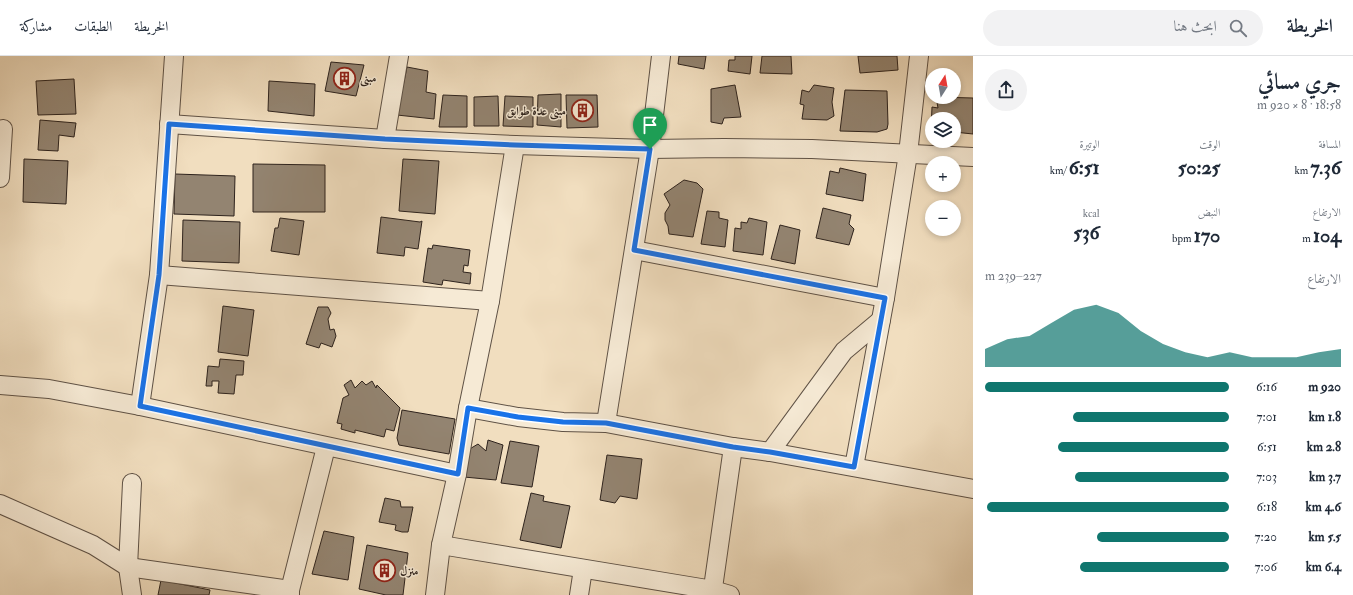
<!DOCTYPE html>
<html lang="ar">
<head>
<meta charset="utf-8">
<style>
	:root { --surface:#fff; --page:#f2f2f3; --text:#1f2937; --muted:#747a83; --line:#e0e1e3; --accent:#0f766e }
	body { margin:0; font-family:"IM FELL Double Pica",Amiri,serif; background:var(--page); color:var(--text); direction:rtl; height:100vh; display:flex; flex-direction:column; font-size:15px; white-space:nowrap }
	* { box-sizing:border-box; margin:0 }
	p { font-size:13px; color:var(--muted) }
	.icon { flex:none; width:22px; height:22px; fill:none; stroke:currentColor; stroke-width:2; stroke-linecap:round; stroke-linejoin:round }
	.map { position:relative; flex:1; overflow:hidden; direction:ltr }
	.side { display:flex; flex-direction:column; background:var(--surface); width:380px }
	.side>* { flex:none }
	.needle { width:26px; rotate:11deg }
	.tools { position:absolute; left:925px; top:12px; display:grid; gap:8px }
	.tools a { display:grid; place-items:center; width:36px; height:36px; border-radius:50%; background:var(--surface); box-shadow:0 2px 6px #0003; font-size:20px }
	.pin { position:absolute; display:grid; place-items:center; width:34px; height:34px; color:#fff; margin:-41px -17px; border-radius:50% 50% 50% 0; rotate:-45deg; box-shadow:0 0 4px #0007 }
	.pin .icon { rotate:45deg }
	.round { display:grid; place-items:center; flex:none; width:42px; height:42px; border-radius:21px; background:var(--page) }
	.headline { display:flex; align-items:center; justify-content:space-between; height:68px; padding:0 12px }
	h1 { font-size:22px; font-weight:700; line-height:30px }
	.stats { display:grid; grid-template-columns:repeat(3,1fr); gap:6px; height:68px; padding:4px 12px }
	.stats div { display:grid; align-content:center }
	.stats b { font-size:20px; font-weight:700 }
	.stats small { font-size:11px; font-weight:400 }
	.stats p { font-size:11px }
	.chart { height:112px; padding:8px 12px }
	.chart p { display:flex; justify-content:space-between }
	.chart svg { width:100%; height:72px; margin-top:4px; fill:var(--accent); opacity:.7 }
	ul { padding:0 12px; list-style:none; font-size:13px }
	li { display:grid; grid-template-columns:64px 48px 1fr; align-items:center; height:30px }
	li i { height:10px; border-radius:5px; background:var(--accent) }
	header { display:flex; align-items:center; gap:24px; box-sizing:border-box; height:56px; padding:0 20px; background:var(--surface); border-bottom:1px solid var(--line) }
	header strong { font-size:19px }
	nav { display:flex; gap:22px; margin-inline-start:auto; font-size:14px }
	.search { width:280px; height:36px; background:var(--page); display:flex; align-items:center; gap:10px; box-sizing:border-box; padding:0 14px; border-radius:22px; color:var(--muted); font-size:15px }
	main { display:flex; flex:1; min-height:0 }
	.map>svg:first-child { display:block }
	.building { fill:#938471; stroke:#2e231d }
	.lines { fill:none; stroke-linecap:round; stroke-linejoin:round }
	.minor-casing { stroke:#5f5246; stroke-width:20 }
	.minor { stroke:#f6ead5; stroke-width:18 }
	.route-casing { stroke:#fff; stroke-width:8 }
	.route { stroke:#1a73e8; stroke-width:5 }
	.labels { text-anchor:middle; stroke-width:3; stroke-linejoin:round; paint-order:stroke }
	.poi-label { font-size:12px; font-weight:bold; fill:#2e231d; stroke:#f6ead5; text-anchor:start }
</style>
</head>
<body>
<header>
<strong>الخريطة</strong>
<div class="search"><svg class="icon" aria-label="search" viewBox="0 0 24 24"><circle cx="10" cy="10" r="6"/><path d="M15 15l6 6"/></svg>ابحث هنا</div>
<nav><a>الخريطة</a><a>الطبقات</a><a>مشاركة</a></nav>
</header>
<main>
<section class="side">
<div class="headline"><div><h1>جري مسائي</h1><p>18:58 · 8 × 920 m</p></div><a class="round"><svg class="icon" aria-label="share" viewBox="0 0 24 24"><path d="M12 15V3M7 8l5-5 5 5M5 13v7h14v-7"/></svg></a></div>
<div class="stats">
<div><p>المسافة</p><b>7.36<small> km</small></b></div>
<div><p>الوقت</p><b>50:25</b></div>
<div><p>الوتيرة</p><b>6:51<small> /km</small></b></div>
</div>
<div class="stats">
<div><p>الارتفاع</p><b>104<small> m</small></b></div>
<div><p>النبض</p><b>170<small> bpm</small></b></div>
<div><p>kcal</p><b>536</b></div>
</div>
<div class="chart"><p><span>الارتفاع</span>227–239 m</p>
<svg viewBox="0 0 160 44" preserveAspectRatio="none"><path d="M0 44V33L10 27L20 25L30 17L40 9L50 6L60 11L70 22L80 30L90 35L100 38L110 35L120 38L130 38L140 38L150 35L160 33V44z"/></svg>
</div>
<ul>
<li><b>920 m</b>6:16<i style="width:100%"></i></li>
<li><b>1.8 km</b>7:01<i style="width:64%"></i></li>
<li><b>2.8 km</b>6:51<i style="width:70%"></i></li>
<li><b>3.7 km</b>7:03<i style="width:63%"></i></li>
<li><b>4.6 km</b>6:18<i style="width:99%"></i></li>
<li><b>5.5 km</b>7:20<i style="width:54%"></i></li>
<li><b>6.4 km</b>7:06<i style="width:61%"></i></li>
</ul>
</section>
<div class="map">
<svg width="973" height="539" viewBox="0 0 973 539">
	<rect width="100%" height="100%" fill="#f1debf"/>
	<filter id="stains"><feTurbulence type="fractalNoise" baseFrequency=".005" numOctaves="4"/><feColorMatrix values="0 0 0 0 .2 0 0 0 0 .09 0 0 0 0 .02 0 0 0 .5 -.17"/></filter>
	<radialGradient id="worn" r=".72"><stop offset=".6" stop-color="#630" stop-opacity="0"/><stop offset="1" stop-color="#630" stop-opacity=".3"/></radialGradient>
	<g class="building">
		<polygon points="679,0 706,0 704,13 678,8"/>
		<polygon points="735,0 752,0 750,18 728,15 729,4 735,4"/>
		<polygon points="762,0 791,0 792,18 760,17"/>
		<polygon points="858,0 897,0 898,14 860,17"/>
		<polygon points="331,6 364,9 356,40 325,35"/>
		<polygon points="407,11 428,15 426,36 436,38 434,63 397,59"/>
		<polygon points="74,23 76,58 38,59 36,25"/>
		<polygon points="269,25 315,28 314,60 268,55"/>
		<polygon points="735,29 741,61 724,62 722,68 711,66 711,33"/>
		<polygon points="814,29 834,32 832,46 834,60 827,64 802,63 804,49 800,48 802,34 809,36"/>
		<polygon points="845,34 887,35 888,68 887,73 877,76 840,75"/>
		<polygon points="561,38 561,71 537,69 538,39"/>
		<polygon points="443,39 467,40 467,71 439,71"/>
		<polygon points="566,39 597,39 598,71 567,72"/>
		<polygon points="498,40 499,70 474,70 474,41"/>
		<polygon points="505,40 533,41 533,71 503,70"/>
		<polygon points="936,41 973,42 973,78 954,76 954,63 932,63 932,74 931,74 932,51 938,52"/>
		<polygon points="40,64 76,67 74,81 59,79 58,95 38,94"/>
		<polygon points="24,103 68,105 66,148 23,146"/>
		<polygon points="403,103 439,105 435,158 399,155"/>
		<polygon points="253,108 325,109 325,156 253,156"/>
		<polygon points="840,112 866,118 863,145 826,138 830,115 839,117"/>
		<polygon points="175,118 235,120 234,160 174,158"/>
		<polygon points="684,124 697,127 703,133 693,181 669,178 668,170 665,164 665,157 670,149 664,138"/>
		<polygon points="823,152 851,159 849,168 854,173 849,189 816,182"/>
		<polygon points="707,155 719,156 719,162 728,164 725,191 701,188"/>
		<polygon points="381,161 420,166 422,165 418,193 405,191 404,200 377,197"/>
		<polygon points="280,162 304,165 299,199 271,195 275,172 278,172"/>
		<polygon points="749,162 767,166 763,199 733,195 735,172 741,173 741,166 747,167"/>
		<polygon points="183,164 240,166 239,207 182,205"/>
		<polygon points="780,169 800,174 795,208 771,203"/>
		<polygon points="433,189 470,194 468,210 464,209 463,216 471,217 470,228 443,224 442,229 423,226 428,192 432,193"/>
		<polygon points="223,250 254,254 248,300 218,296"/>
		<polygon points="318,251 328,251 331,257 328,263 330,274 334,273 336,280 332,291 321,287 319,292 306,288"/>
		<polygon points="220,303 244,305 243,319 236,319 234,338 218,337 219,325 212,325 212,330 206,330 208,310 219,311"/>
		<polygon points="351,324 355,332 362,325 366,329 372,325 376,332 377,329 400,352 394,375 386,373 384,381 355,374 355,377 341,373 342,368 337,367 343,342 349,339 344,329"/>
		<polygon points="402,354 455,363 449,398 399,389 397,382"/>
		<polygon points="488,384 503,389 496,424 464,421 468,394 478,388 486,395"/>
		<polygon points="510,385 539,390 532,431 501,427"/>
		<polygon points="607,399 642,403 637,443 620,440 615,447 600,444"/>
		<polygon points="531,437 544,440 543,445 570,450 561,492 520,484"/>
		<polygon points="385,442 400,445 401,451 413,451 408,476 402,476 395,474 396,469 379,466"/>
		<polygon points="324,475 354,481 348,524 312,518"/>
		<polygon points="367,489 408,497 403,539 386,539 359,533"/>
		<polygon points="161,524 210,534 209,539 158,539"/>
	</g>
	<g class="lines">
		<defs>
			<g id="minor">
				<polyline points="169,68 385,83 515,89 650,93 724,92 812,93 973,101"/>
				<polyline points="385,83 399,0"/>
				<polyline points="0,122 3,73"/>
				<polyline points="634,194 885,242"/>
				<polyline points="159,219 490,245"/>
				<polyline points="0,329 49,333 140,350 457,418"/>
				<polyline points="140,350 159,219 174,0"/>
				<polyline points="468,352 518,361 563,366 606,367 733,391 770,396 973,433"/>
				<polyline points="606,367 650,93 661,0"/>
				<polyline points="770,396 844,295 881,264"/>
				<polyline points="854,411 885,242 908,98 919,0"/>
				<polyline points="132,427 128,511 132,539"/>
				<polyline points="0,448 93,489 128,511 290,534"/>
				<polyline points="441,489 713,534 730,539"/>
				<polyline points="290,539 290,534 326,391"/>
				<polyline points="435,539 441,489 457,418 468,352 490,245 515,89"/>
				<polyline points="579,539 583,513"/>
				<polyline points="712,539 733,391"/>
			</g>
		</defs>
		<use href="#minor" class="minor-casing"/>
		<use href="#minor" class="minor"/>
	</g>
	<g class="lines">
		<defs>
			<polygon id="route" points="169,68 385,83 515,89 650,93 634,194 885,242 854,411 770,396 733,391 606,367 563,366 518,361 468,352 458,418 140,350 159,219"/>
		</defs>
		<use href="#route" class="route-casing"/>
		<use href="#route" class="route"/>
	</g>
	<defs>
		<symbol id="building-ring" viewBox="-11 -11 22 22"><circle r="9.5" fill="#f6ead5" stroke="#8f2418" stroke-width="1.5"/><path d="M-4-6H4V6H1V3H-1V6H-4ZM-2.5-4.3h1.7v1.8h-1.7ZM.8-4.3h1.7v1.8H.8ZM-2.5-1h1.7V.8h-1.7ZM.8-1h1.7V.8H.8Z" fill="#8f2418"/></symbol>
	</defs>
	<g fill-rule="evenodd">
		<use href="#building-ring" x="332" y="10" width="25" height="25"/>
		<use href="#building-ring" x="570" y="42" width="25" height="25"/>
		<use href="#building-ring" x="372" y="502" width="25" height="25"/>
	</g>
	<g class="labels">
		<g class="poi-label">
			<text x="360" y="26">مبنى</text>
			<text x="566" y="59" text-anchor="end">مبنى عدة طوابق</text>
			<text x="400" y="519">منزل</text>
		</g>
	</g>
	<rect width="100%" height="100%" filter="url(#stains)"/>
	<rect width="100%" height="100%" fill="url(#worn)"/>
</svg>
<div class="tools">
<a><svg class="needle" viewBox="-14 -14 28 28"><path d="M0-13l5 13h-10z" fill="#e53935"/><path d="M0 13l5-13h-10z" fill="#747a83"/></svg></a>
<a><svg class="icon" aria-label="layers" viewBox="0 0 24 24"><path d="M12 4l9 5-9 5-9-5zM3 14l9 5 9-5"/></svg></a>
<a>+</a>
<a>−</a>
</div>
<div class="pin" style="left:650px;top:93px;background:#1e9e55"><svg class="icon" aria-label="arrive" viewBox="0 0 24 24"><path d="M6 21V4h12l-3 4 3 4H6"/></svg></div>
</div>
</main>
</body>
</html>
